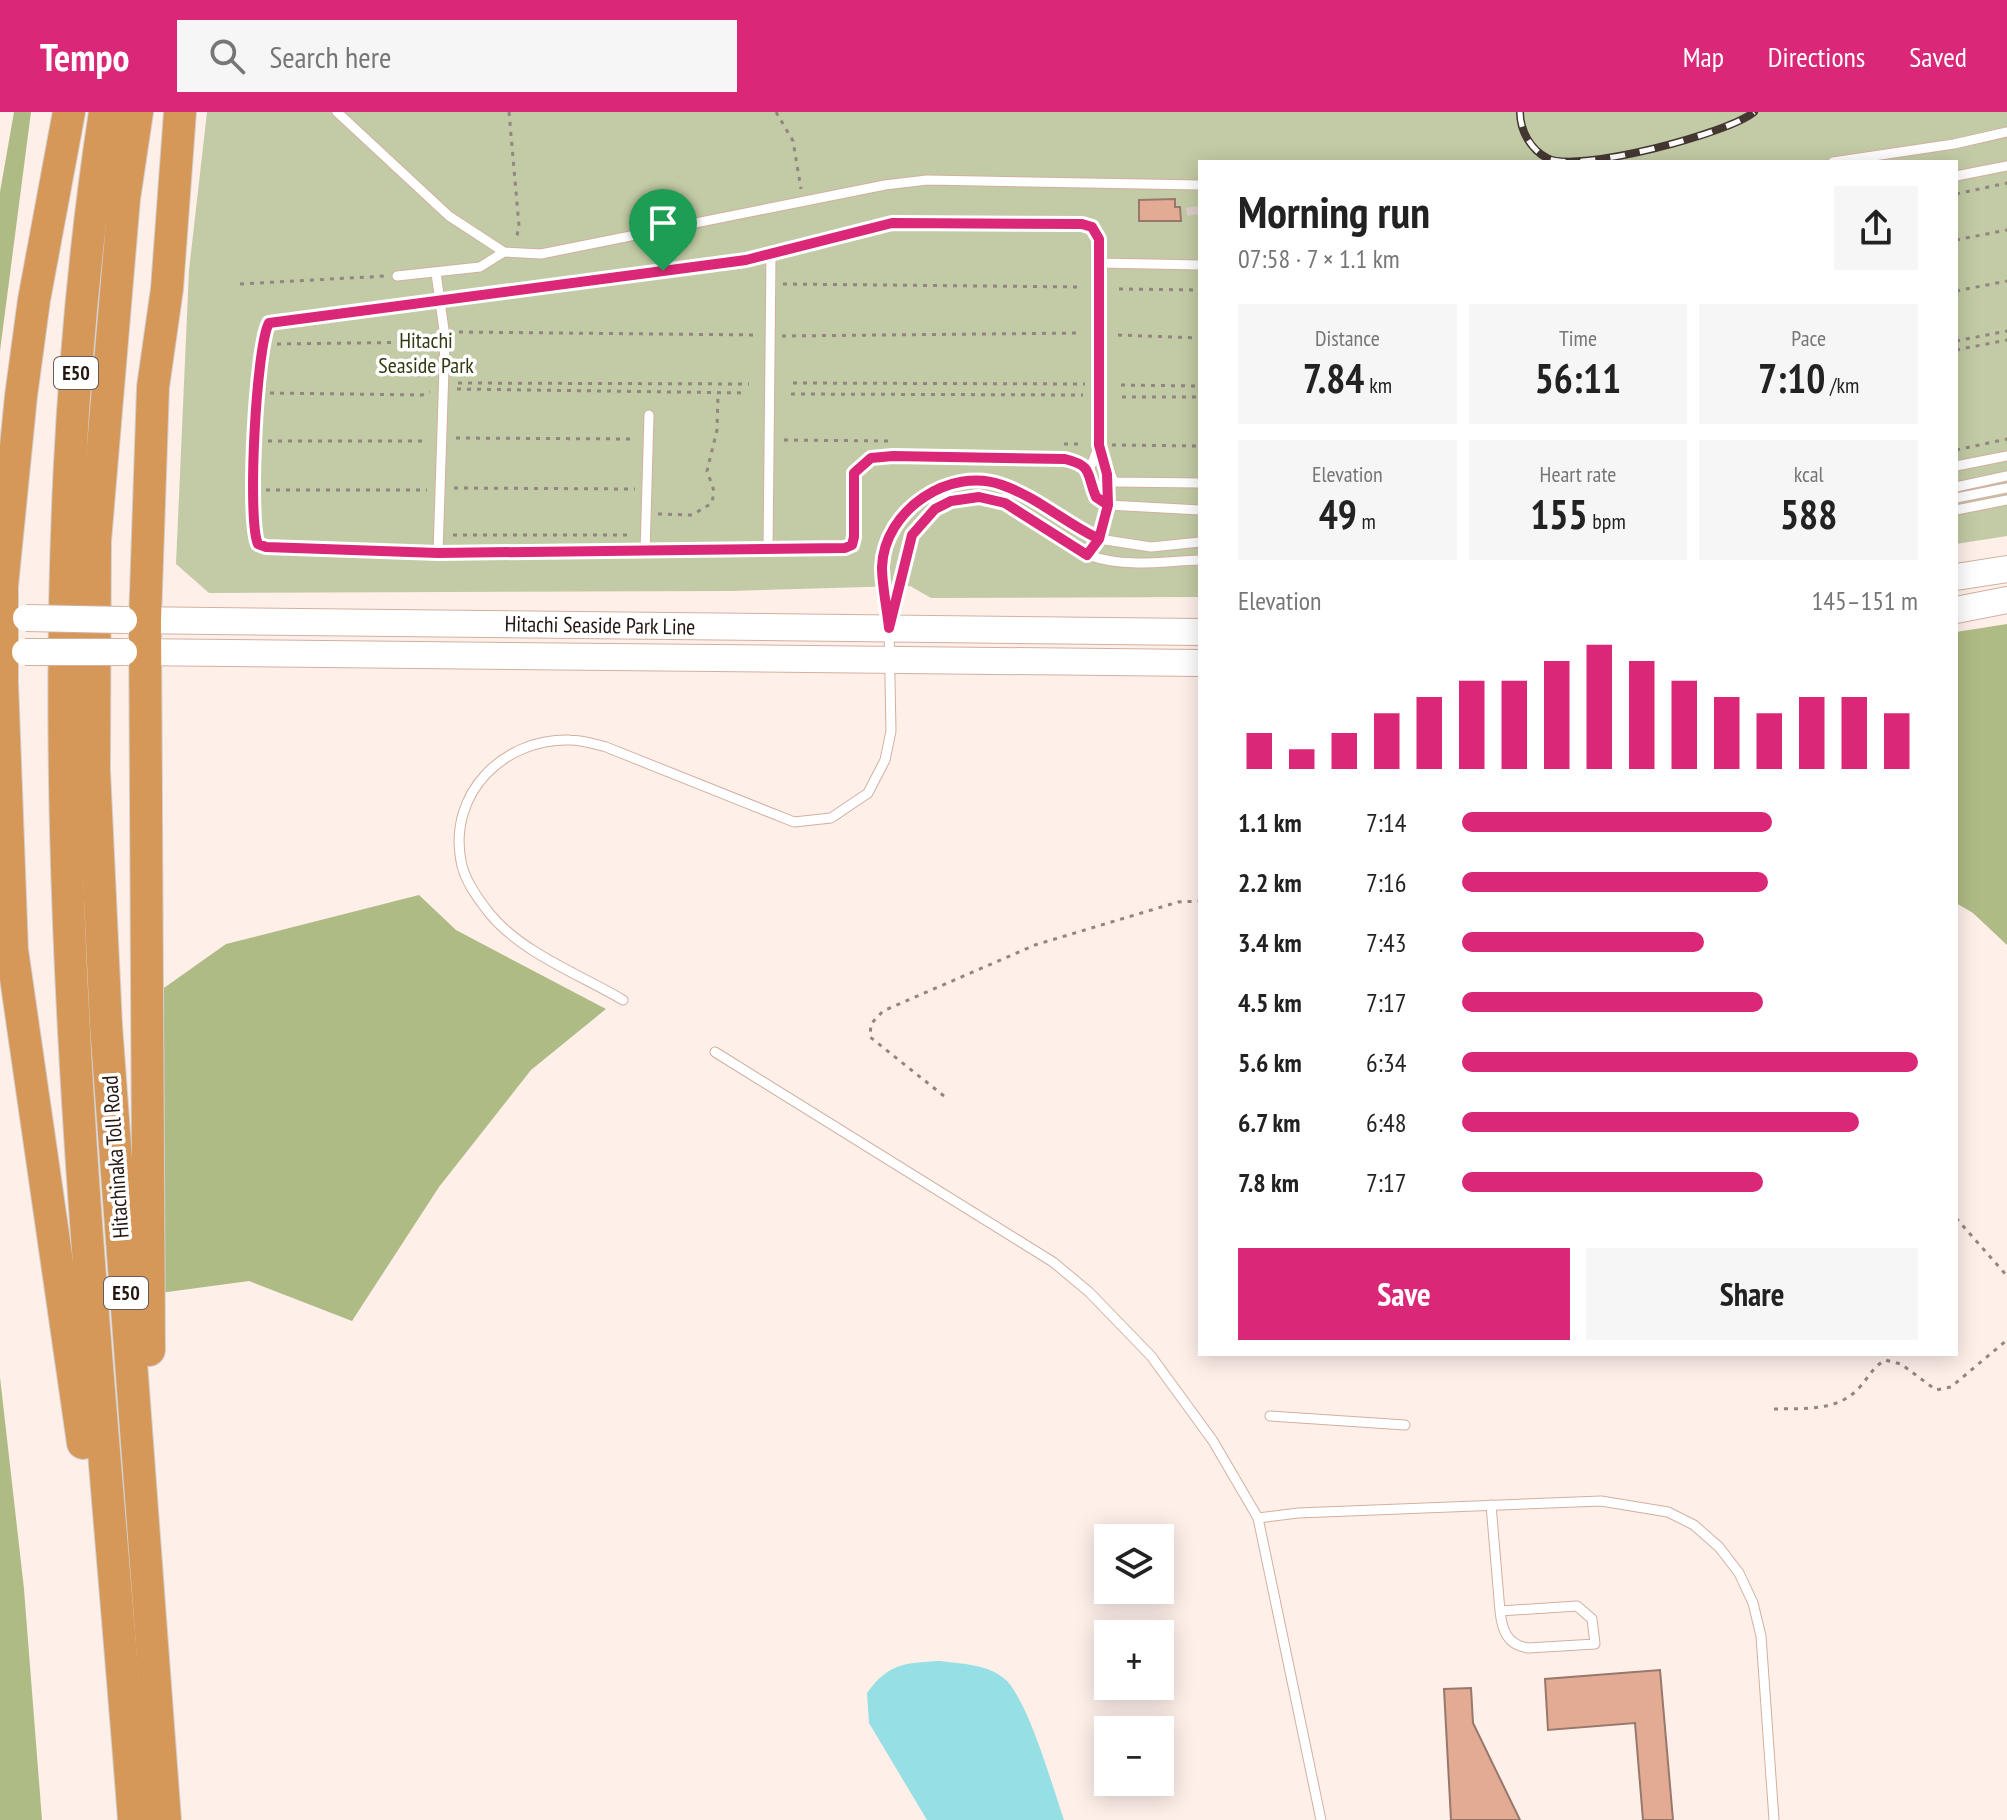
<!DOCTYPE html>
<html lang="en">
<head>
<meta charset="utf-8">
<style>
	:root { --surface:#fff; --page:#f6f6f6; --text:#222; --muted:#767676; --accent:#db2777 }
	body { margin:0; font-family:"PT Sans Narrow",sans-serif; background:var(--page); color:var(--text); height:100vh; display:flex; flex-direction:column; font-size:30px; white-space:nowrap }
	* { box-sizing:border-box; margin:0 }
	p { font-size:26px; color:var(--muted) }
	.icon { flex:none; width:44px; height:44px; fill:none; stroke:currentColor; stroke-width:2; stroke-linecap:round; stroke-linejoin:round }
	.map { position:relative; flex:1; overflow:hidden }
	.sheet { position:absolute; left:1198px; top:48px; width:760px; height:1196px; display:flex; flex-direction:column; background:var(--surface); border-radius:0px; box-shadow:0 4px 20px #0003 }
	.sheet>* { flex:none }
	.controls { position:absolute; left:1094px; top:1412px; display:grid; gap:16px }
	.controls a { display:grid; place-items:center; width:80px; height:80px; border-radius:0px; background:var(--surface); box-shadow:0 4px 20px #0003; font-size:40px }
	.pin { position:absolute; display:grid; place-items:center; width:68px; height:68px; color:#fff; margin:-82px -34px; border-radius:50% 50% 50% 0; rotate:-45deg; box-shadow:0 0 8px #0007 }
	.pin .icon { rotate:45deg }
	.round { display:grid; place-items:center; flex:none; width:84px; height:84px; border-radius:0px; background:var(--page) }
	.summary { display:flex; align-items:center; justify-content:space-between; height:136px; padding:0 40px }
	h1 { font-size:44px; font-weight:700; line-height:60px }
	.metrics { display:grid; grid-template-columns:repeat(3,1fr); gap:12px; height:136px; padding:8px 40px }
	.metrics div { display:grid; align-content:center; border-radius:0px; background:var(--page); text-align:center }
	.metrics b { font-size:40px; font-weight:700 }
	.metrics small { font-size:22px; font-weight:400 }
	.metrics p { font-size:22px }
	.chart { height:224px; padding:16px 40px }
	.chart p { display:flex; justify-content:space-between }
	.chart svg { width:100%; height:144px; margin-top:8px; stroke:var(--accent); stroke-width:6 }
	.button { display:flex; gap:16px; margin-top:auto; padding:16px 40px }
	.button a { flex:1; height:92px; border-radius:0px; background:var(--accent); color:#fff; font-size:32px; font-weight:700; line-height:92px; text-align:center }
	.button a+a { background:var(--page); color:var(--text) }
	ul { padding:0 40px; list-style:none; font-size:26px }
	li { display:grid; grid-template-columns:128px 96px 1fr; align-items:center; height:60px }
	li i { height:20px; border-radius:10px; background:var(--accent) }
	header { display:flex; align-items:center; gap:48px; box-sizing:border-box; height:112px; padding:0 40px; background:var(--accent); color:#fff }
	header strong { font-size:38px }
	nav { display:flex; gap:44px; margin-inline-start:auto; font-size:28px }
	.search { width:560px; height:72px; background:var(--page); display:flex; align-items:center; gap:20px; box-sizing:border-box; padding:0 28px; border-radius:0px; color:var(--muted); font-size:30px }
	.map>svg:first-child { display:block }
	.green { fill:#c2cba5 }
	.forest { fill:#afbb85 }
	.water { fill:#95dfe5 }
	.building { fill:#e3ab94; stroke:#98786c; stroke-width:2 }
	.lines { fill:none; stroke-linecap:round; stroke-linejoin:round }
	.pedestrian-tunnel { stroke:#ddcfc9; stroke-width:14; stroke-dasharray:14 7; stroke-linecap:butt }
	.service-casing { stroke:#d2b0a2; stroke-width:11 }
	.secondary-casing { stroke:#d2b0a2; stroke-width:28 }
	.motorway-casing { stroke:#d3d1d0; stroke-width:34 }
	.path { stroke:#93857f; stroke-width:3; stroke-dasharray:4 6; stroke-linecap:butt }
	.service { stroke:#fff; stroke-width:9 }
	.secondary { stroke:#fff; stroke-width:26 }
	.motorway { stroke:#d59858; stroke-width:32 }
	.rail-casing { stroke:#443732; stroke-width:8 }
	.rail { stroke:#fff; stroke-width:5; stroke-dasharray:15; stroke-linecap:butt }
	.secondary-bridge-casing { stroke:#d2b0a2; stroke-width:28; stroke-linecap:butt }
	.secondary-bridge { stroke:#fff; stroke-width:26 }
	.route-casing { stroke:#fff; stroke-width:16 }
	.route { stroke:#db2777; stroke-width:10 }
	.labels { text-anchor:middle; stroke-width:7; stroke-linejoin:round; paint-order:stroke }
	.shield { fill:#fff; stroke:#665d59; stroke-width:2 }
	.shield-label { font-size:20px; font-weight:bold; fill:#241712 }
	.park-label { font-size:22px; fill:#343b12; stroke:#fff }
	.street-label { font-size:22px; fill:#241712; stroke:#fff }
</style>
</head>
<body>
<header>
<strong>Tempo</strong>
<div class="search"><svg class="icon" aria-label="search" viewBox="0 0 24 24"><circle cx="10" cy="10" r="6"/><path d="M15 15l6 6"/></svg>Search here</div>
<nav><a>Map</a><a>Directions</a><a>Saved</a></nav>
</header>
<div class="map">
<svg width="2007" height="1708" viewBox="0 0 2007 1708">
	<rect width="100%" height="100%" fill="#feefe9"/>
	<polygon class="green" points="207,0 2007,0 2007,424 1956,432 1956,50 1200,50 1200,485 931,486 910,474 901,474 731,479 209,481 176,452 189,158"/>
	<g class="forest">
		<polygon points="14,0 31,0 0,239 0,80"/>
		<polygon points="2007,512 2007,833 1973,801 1956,791 1956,520"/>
		<polygon points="419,783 456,818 606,897 531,958 439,1075 352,1209 249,1169 160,1181 161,878 226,832"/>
		<polygon points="0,1265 24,1477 42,1708 0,1708"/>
	</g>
	<path class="water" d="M940 1549C961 1552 989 1552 1006 1568 1029 1591 1053 1676 1064 1708H927L869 1611 867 1581C889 1551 904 1551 940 1549Z"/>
	<g class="building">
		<polygon points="1175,87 1175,95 1180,95 1181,109 1139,109 1139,88"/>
		<polygon points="1660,1558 1673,1708 1643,1708 1635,1611 1548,1618 1545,1567"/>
		<polygon points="1471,1576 1473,1611 1520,1708 1451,1708 1444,1577"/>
	</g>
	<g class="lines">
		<polyline class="pedestrian-tunnel" points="1193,95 1194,103"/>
		<defs>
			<g id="service">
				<polyline points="337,0 449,104 504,140 541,142 885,73 927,68 1200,73"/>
				<polyline points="1833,50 1954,32 2007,20"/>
				<polyline points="1956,64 2007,54"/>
				<polyline points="1100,151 1099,333 1114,370 1200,371"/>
				<path d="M1200 153 1100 151C1100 134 1101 119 1082 112L892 111 746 148 438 191 277 208 269 211 261 232 252 411 258 432 266 435 438 441 845 436 852 433 854 425V361L871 346 893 344 1065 347C1094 354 1086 362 1096 385L1108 393 1200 398"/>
				<polyline points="436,161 445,225 438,441"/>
				<polyline points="397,164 480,155 504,140"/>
				<polyline points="1956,354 2007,344"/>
				<polyline points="1089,359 1099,333"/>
				<polyline points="1956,375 2007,364"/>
				<polyline points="1956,386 2007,376"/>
				<polyline points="1956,398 2007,388"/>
				<polyline points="768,438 771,143"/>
				<polyline points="645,441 649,303"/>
				<polyline points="1087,443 1104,411 1107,362"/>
				<path d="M891 508C898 483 899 455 908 431 924 388 976 373 1014 396 1040 411 1062 435 1091 444 1126 456 1164 449 1200 448"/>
				<path d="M623 888C581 863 522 841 490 802 478 787 464 768 461 749 448 681 504 626 570 628 582 628 595 632 606 635L794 710 831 706 868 681 885 648 891 619 889 516 882 454 895 415 927 382 958 370 985 369 1020 380 1099 427 1151 435 1200 430"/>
				<polyline points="715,940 1053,1150 1089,1180 1151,1244 1213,1329 1258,1406 1321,1708"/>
				<polyline points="1270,1304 1405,1313"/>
				<path d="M1491 1393 1500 1499C1502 1518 1507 1533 1528 1536L1595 1532 1592 1507 1577 1494 1500 1499"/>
				<polyline points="1258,1406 1298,1401 1601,1389 1668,1400 1694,1413 1719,1435 1739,1461 1753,1491 1761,1524 1774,1708"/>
			</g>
			<g id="secondary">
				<polyline points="1956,465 2007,457"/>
				<polyline points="1956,498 2007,488"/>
				<polyline points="128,508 1200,520"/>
				<polyline points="128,540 1200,551"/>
			</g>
			<g id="motorway">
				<polyline points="69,0 34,188 21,284 2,474 2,570 12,838 83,1331"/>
				<path d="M105 0C18 569 91 1139 134 1708"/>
				<polyline points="137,0 124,87 95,429 94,658 106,913 165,1708"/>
				<polyline points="149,1238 145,508 153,275 167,177 180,0"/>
			</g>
		</defs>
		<use href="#service" class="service-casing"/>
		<use href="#secondary" class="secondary-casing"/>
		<use href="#motorway" class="motorway-casing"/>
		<g class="path">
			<polyline points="509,0 519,114 516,128"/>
			<polyline points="776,0 793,29 801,77"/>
			<polyline points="1956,82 2007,71"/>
			<polyline points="1956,128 2007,118"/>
			<polyline points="240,172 386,164"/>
			<polyline points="783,172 1082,175"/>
			<polyline points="1119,177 1200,178"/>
			<polyline points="1956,179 2007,169"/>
			<polyline points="459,220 759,223"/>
			<polyline points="1118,223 1200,226"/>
			<polyline points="782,224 1082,221"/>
			<polyline points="1956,229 2007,219"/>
			<polyline points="277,232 433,230"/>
			<polyline points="1956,238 2007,228"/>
			<polyline points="458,271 749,272"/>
			<polyline points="793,271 1085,272"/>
			<polyline points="1121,273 1200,274"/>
			<polyline points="457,277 747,281"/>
			<polyline points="270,281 422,283 430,280"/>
			<polyline points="791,282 1083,283"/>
			<polyline points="1122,285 1200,285"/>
			<polyline points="456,326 636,327"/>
			<polyline points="784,328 888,329"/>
			<polyline points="268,329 428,329"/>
			<polyline points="1064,332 1084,332"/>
			<polyline points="1112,333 1200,334"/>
			<polyline points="1956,338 2007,327"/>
			<polyline points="454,376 635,377"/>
			<polyline points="266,378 427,378"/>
			<polyline points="658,402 692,403 712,391 714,379 707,359 717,318 718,283"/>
			<polyline points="453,423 633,423"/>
			<polyline points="944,984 870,925 871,912 883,899 1035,833 1178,790 1200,789"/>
			<polyline points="1956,1106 2007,1164"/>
			<path d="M1774 1297C1804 1296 1837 1300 1859 1276 1869 1265 1872 1256 1885 1248L1901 1252 1936 1278 1951 1275 2007 1228"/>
		</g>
		<use href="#service" class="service"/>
		<use href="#secondary" class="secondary"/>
		<use href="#motorway" class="motorway"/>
		<defs>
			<path id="rail" d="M1520 0C1520 18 1530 37 1547 46 1576 62 1730 21 1754 0"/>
		</defs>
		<use href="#rail" class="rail-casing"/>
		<use href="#rail" class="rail"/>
		<defs>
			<g id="secondary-bridge">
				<polyline points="26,506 124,508"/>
				<polyline points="25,540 124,540"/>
			</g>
		</defs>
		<use href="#secondary-bridge" class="secondary-bridge-casing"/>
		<use href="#secondary-bridge" class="secondary-bridge"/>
	</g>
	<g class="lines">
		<defs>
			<path id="route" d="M663 159 269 211C256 234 247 409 258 432L266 435 438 441 845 436 852 433 854 425V361L871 346 893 344 1065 347C1094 354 1086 362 1096 385L1108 393 1099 427 1087 443 1005 391 979 385 951 389 935 397 912 423 889 516C887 496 882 474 882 455 884 398 950 354 1002 373 1037 385 1065 411 1099 427L1108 393 1107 362 1099 333V127L1092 115 1082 112 892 111 746 148 663 159"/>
		</defs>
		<use href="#route" class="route-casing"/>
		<use href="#route" class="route"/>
	</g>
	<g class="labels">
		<g class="shield">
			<rect x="54" y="245" width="44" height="32" rx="6"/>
			<rect x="104" y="1165" width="44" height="32" rx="6"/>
		</g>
		<g class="shield-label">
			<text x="76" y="268">E50</text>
			<text x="126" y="1188">E50</text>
		</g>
		<g class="park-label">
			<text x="426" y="236">Hitachi<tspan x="426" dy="25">Seaside Park</tspan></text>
		</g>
		<g class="street-label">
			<text transform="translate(600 513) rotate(1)" y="8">Hitachi Seaside Park Line</text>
			<text transform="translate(115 1045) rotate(-94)" y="8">Hitachinaka Toll Road</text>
		</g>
	</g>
</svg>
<div class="controls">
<a><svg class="icon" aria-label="layers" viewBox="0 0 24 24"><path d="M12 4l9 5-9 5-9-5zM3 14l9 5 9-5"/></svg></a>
<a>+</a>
<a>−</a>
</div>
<div class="pin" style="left:663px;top:159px;background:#1e9e55"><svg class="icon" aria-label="arrive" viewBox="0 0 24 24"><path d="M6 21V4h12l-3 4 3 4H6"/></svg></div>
<section class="sheet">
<div class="summary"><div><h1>Morning run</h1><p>07:58 · 7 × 1.1 km</p></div><a class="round"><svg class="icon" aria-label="share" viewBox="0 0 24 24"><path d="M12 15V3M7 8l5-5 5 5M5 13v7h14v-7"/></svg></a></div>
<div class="metrics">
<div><p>Distance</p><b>7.84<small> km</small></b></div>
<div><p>Time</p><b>56:11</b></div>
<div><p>Pace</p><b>7:10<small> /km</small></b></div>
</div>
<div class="metrics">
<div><p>Elevation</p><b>49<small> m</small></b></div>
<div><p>Heart rate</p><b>155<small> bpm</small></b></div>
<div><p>kcal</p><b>588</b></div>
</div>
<div class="chart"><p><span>Elevation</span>145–151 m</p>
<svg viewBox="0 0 160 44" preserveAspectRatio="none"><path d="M5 44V33M15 44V38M25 44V33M35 44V27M45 44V22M55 44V17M65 44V17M75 44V11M85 44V6M95 44V11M105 44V17M115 44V22M125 44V27M135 44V22M145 44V22M155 44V27"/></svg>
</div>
<ul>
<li><b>1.1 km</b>7:14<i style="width:68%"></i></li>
<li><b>2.2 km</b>7:16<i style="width:67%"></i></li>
<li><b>3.4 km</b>7:43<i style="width:53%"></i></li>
<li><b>4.5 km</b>7:17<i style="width:66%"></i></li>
<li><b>5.6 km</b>6:34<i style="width:100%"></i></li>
<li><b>6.7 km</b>6:48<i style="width:87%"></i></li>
<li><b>7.8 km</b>7:17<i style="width:66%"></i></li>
</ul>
<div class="button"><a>Save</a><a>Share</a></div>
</section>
</div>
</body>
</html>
